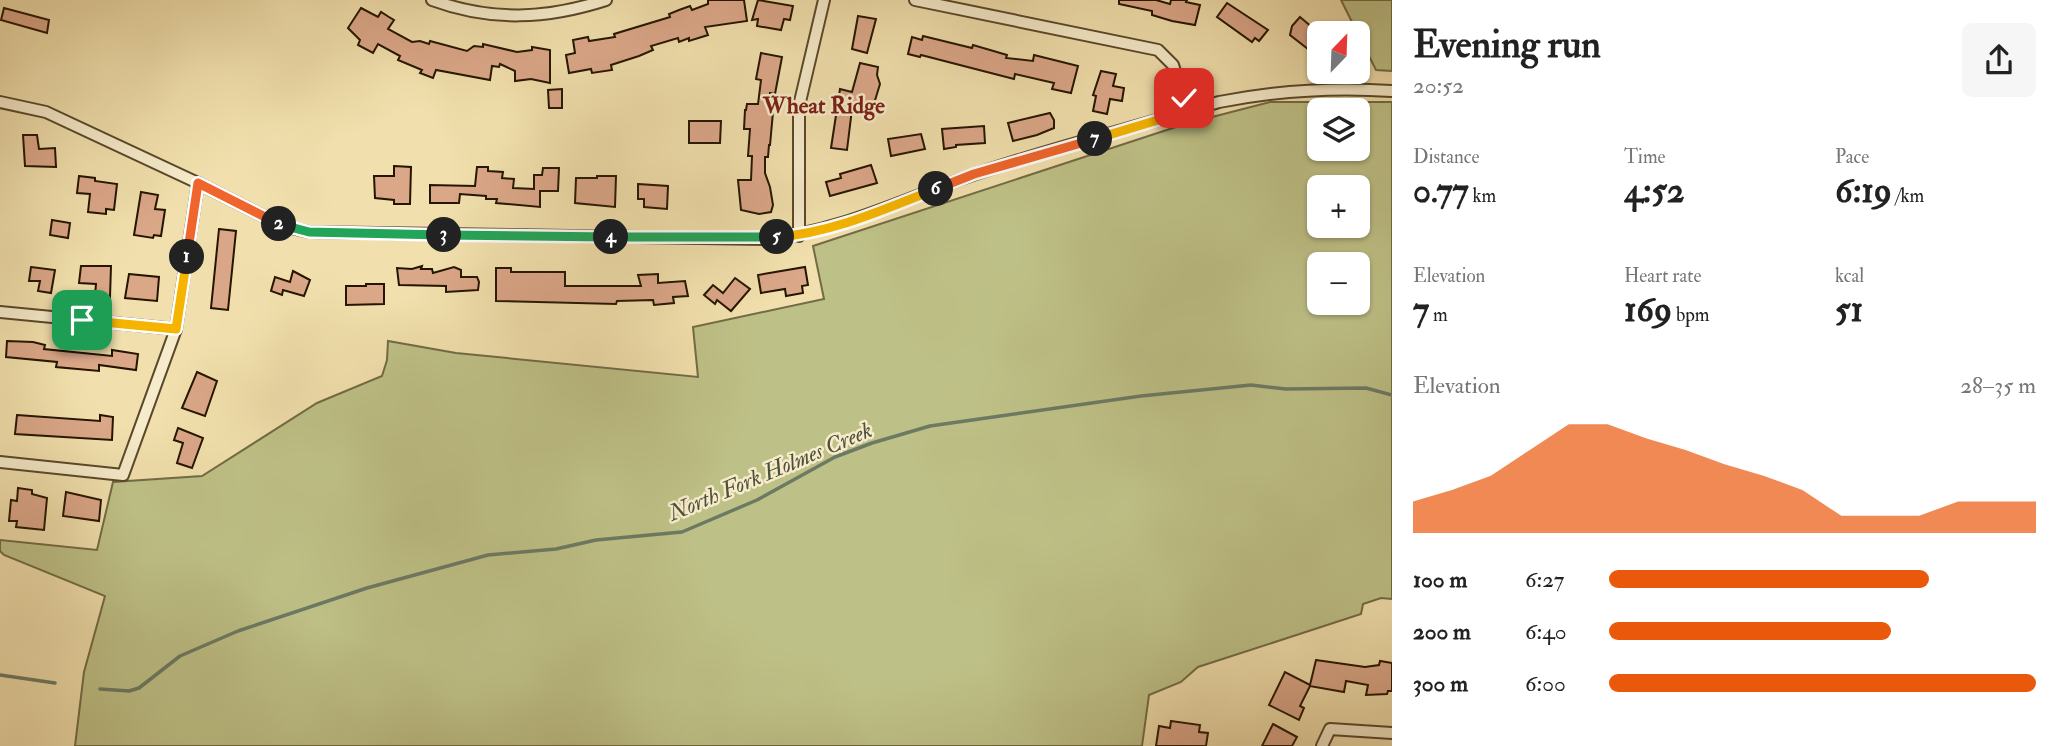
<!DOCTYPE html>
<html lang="en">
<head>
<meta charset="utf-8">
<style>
	:root { --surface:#fff; --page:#f6f6f6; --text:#222; --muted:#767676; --accent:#ea580c }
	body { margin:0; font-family:"IM FELL Double Pica",serif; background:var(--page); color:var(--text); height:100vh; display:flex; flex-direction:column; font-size:26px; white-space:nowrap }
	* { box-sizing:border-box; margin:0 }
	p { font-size:23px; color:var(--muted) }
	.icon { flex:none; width:38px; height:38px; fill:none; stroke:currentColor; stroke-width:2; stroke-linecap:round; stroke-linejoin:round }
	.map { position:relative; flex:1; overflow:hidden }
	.sheet { display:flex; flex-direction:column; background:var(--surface); width:665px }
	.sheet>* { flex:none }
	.needle { width:46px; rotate:23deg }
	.controls { position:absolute; left:1307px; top:21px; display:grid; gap:14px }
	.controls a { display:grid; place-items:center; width:63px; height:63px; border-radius:10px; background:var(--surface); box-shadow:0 2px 5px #0004; font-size:35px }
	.pin { position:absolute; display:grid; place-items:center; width:60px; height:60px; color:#fff; margin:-30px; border-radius:14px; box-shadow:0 4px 10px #0006 }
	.km { position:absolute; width:35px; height:35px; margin:-18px; border-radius:50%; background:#222; color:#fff; font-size:19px; line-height:35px; text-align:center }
	.round { display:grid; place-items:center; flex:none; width:74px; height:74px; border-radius:10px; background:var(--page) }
	.headline { display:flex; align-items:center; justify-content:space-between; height:119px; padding:0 21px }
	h1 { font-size:38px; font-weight:700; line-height:52px }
	.stats { display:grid; grid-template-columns:repeat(3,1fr); gap:10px; height:119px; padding:7px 21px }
	.stats div { display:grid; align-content:center }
	.stats b { font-size:35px; font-weight:700 }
	.stats small { font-size:19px; font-weight:400 }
	.stats p { font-size:19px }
	.chart { height:196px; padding:14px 21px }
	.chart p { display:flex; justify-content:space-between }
	.chart svg { width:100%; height:126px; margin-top:7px; fill:var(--accent); opacity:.7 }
	ul { padding:0 21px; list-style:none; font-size:23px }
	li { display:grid; grid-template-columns:112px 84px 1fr; align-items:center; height:52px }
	li i { height:18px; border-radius:9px; background:var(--accent) }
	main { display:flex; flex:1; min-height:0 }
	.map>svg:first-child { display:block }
	.green { fill:#bec187; stroke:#726b44; stroke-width:2; fill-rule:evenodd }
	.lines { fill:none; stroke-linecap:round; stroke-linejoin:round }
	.stream { stroke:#6c7a64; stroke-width:3.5 }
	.building { fill:#dba789; stroke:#251500; stroke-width:2 }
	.minor-casing { stroke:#58482b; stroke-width:14 }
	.minor { stroke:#f6ebca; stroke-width:10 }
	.split-1-casing { stroke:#fff; stroke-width:14 }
	.split-2-casing { stroke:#fff; stroke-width:14 }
	.split-3-casing { stroke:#fff; stroke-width:14 }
	.split-4-casing { stroke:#fff; stroke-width:14 }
	.split-5-casing { stroke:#fff; stroke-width:14 }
	.split-6-casing { stroke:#fff; stroke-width:14 }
	.split-7-casing { stroke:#fff; stroke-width:14 }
	.split-8-casing { stroke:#fff; stroke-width:14 }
	.split-1 { stroke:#f5b400; stroke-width:9 }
	.split-2 { stroke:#f0652b; stroke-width:9 }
	.split-3 { stroke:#22a559; stroke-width:9 }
	.split-4 { stroke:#22a559; stroke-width:9 }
	.split-5 { stroke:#22a559; stroke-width:9 }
	.split-6 { stroke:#f5b400; stroke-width:9 }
	.split-7 { stroke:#f0652b; stroke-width:9 }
	.split-8 { stroke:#f5b400; stroke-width:9 }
	.labels { text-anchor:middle; stroke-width:5; stroke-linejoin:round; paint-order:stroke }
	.neighbourhood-label { font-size:23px; font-weight:bold; fill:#7a1f14; stroke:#f6ebca }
	.water-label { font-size:23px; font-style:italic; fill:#4e503a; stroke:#f6ebca }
</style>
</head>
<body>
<main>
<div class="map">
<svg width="1392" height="746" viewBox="0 0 1392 746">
	<rect width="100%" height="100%" fill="#f1e0ad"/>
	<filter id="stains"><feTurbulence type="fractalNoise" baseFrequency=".00286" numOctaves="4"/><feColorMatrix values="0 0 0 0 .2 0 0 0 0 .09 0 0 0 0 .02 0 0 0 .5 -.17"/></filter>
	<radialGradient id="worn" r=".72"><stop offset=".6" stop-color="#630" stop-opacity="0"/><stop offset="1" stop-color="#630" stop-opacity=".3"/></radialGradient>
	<g class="green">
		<polygon points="1341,0 1392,0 1392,71 1376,70"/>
		<path d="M1270 102H1392V599L1381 598 1363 604 1361 614 1198 667 1181 682 1149 695 1142 746H75L84 672 105 596 4 555 0 551V540L97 550 113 482 202 476 317 403 382 376 387 360 388 341 456 353 698 377 693 327 824 299 813 246 1185 124ZM1320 110H1358V149H1320ZM1358 187V226H1320V187ZM1358 264V303H1320V264Z"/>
	</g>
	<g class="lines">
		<g class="stream">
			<polyline points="0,675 55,683"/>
			<polyline points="100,689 129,691 139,688 180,656 238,631 367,588 488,555 556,549 596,540 682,532 757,500 835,457 872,443 930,426 1141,396 1251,385 1286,389 1366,388 1392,395"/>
		</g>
	</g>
	<g class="building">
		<polygon points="708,0 744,0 747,21 705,27 708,35 689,41 689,38 679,42 678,38 651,46 653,50 639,56 611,65 612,70 592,73 591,69 569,73 566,55 575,53 573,40 588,37 589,41 615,37 614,34 670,17 669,14 679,10 690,6 692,10 708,4"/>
		<polygon points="758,0 793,6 790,20 784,19 781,30 757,26 758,19 752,20"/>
		<polygon points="1119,0 1156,0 1170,4 1171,0 1187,0 1186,2 1200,5 1195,25 1172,21 1152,15 1152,11 1119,4"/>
		<polygon points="1227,3 1268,30 1259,41 1255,38 1252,42 1217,17"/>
		<polygon points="4,8 49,20 47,33 1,20"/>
		<polygon points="361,8 378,17 381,12 389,17 394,20 388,29 412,42 420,41 429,44 430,41 467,51 474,46 483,47 483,44 517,52 532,50 532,47 550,50 550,83 531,79 515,81 515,71 500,64 499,67 492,66 490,80 436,70 433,78 420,73 422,70 398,60 400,56 378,44 373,53 358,45 360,40 348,28"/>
		<polygon points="858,16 876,19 867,53 852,49"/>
		<polygon points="1300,17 1313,28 1310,31 1320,39 1320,46 1313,53 1290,35 1292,26"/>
		<polygon points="923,36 972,48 973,45 1007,55 1006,58 1033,61 1034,55 1078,66 1071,93 1052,89 1054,83 1015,74 1014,79 921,55 920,57 908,54 912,37 922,40"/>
		<polygon points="761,53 782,57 775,94 770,93 769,112 773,112 770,145 769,145 768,157 765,157 765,173 770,187 773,205 771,212 759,214 741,210 738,180 751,180 752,156 748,156 750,129 744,129 745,110 746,110 747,104 758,104 761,80 756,79"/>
		<polygon points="860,63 878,67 877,75 880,84 873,107 856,105 855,109 852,109 847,150 831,148 840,89 852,92"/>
		<polygon points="1101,71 1116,74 1113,86 1124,88 1122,101 1110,99 1107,114 1093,111 1096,96 1093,95"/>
		<polygon points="562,89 562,108 549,108 548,90"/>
		<polygon points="1050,113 1054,120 1054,128 1037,135 1013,141 1008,123"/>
		<polygon points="689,121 721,121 720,143 689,143"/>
		<polygon points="984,126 985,143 956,145 956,147 944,149 942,129"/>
		<polygon points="921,134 925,149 891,156 888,139"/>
		<polygon points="23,135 37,135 39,149 55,148 56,167 25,166"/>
		<polygon points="871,165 877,183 830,196 826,182 841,178 840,174"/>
		<polygon points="394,166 411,167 410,204 394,204 394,200 375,198 374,176 394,176"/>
		<polygon points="477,167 488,167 488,171 503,172 502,178 514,179 513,188 534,189 534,175 542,175 543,168 559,168 558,191 540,191 540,207 496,203 497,199 486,199 486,196 460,194 459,203 430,203 430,185 475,186"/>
		<polygon points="79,176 95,178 95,181 117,184 114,210 106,209 106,214 88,212 90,194 77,193"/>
		<polygon points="597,176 616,176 615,207 575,203 576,178 597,178"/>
		<polygon points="638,184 668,186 667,209 644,207 644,199 638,199"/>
		<polygon points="141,192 158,195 155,209 165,210 161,236 154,235 153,238 134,235"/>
		<polygon points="52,220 70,223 68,238 50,235"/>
		<polygon points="219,229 236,231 228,310 211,308"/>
		<polygon points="81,266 111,266 110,297 95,295 96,284 79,283"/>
		<polygon points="422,266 421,269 432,269 433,273 454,267 461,270 461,277 477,277 479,282 478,290 446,292 446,286 399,285 397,268 412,269"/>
		<polygon points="31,267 55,270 51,293 38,291 40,281 29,281"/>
		<polygon points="805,267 808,285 802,286 803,293 786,296 785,289 761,293 758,275"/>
		<polygon points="496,268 511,268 511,272 565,272 565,286 641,286 638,275 658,274 658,283 685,281 688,296 673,297 674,303 654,305 653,300 617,301 616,304 496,301"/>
		<polygon points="293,271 310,280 304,296 283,290 282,295 271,291 275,277 290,282"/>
		<polygon points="129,274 159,277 157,301 125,298"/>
		<polygon points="735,278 750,289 731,311 717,300 715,304 704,295 713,285 723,293"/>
		<polygon points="366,284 384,284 384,304 346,305 346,286 366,286"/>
		<polygon points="7,341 33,342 45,345 44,349 112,356 112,350 138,354 136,370 99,365 99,371 56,367 57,362 6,357"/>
		<polygon points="197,372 217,381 205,416 182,408"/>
		<polygon points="17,415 100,421 100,415 113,417 112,440 15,434"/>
		<polygon points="178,428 203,438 192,468 177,463 183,443 174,440"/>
		<polygon points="18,488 32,490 32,494 47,498 44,530 16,527 17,521 9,521 11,500 17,501"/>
		<polygon points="66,492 101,500 99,521 63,516"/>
		<polygon points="1316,660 1365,667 1379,665 1380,661 1392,663 1392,691 1388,691 1387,694 1366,695 1368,685 1346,681 1344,692 1310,686 1300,706 1304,708 1299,720 1269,705 1285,672 1310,685"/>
		<polygon points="1171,721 1200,725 1199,732 1208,733 1206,746 1156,746 1159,726 1170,728"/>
		<polygon points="1273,724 1297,737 1292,746 1262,746"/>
	</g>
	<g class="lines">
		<defs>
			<g id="minor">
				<path d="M432 0C492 22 547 19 606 0"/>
				<polyline points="915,0 1158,50 1173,65 1188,112"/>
				<path d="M0 102 46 112 198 183 283 226 309 232 765 239C839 232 904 199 973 175 1054 147 1137 127 1219 102 1275 91 1335 87 1392 91"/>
				<polyline points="799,236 799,106 824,0"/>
				<polyline points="0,312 176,329"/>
				<polyline points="0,462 123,475 176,329 198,183"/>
				<polyline points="1322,746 1330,729 1392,733"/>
			</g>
		</defs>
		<use href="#minor" class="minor-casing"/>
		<use href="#minor" class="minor"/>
	</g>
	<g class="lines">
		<defs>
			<polyline id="split-1" points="82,320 176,329 187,257"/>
			<polyline id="split-2" points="187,257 198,183 279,224"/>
			<polyline id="split-3" points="279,224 309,232 444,235"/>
			<polyline id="split-4" points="444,235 611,237"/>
			<polyline id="split-5" points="611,237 777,237"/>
			<path id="split-6" d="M777 237C832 233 885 209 936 189"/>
			<polyline id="split-7" points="936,189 974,174 1095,139"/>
			<polyline id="split-8" points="1095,139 1188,111 1184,98"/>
		</defs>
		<use href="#split-1" class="split-1-casing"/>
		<use href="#split-2" class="split-2-casing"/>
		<use href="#split-3" class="split-3-casing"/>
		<use href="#split-4" class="split-4-casing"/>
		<use href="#split-5" class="split-5-casing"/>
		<use href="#split-6" class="split-6-casing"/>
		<use href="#split-7" class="split-7-casing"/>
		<use href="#split-8" class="split-8-casing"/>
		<use href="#split-1" class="split-1"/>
		<use href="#split-2" class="split-2"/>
		<use href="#split-3" class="split-3"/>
		<use href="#split-4" class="split-4"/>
		<use href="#split-5" class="split-5"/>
		<use href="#split-6" class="split-6"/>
		<use href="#split-7" class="split-7"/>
		<use href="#split-8" class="split-8"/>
	</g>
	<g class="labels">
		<g class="neighbourhood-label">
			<text x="824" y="113">Wheat Ridge</text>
		</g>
		<g class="water-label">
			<text transform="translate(770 471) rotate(-23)" y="8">North Fork Holmes Creek</text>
		</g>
	</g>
	<rect width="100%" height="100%" filter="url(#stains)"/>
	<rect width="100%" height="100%" fill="url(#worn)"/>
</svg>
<div class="controls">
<a><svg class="needle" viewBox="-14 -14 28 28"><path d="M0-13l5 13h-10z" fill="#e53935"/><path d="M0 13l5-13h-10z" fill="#767676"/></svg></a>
<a><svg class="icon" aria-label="layers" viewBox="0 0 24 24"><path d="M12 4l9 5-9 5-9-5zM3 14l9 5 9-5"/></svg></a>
<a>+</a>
<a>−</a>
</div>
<div class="pin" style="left:82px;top:320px;background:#1e9e55"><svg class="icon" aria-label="arrive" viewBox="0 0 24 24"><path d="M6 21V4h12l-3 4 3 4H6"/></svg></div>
<div class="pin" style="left:1184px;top:98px;background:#d93025"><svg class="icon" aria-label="check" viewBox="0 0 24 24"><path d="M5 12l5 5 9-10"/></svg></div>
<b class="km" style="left:187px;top:257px">1</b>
<b class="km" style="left:279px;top:224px">2</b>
<b class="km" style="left:444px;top:235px">3</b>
<b class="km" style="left:611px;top:237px">4</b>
<b class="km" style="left:777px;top:237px">5</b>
<b class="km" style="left:936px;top:189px">6</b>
<b class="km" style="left:1095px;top:139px">7</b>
</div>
<section class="sheet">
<div class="headline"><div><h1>Evening run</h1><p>20:52</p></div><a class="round"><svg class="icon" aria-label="share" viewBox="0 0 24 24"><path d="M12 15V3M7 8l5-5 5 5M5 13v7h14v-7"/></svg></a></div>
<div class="stats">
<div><p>Distance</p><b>0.77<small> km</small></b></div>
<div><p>Time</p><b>4:52</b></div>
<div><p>Pace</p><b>6:19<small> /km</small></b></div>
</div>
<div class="stats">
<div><p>Elevation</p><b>7<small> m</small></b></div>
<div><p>Heart rate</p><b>169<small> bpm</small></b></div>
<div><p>kcal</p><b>51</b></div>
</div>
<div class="chart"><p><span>Elevation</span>28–35 m</p>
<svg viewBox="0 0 160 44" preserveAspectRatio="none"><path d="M0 44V33L10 29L20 24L30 15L40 6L50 6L60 11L70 15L80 20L90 24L100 29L110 38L120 38L130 38L140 33L150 33L160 33V44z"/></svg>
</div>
<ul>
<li><b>100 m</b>6:27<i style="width:75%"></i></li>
<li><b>200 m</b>6:40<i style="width:66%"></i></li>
<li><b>300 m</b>6:00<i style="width:100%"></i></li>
</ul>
</section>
</main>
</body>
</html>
